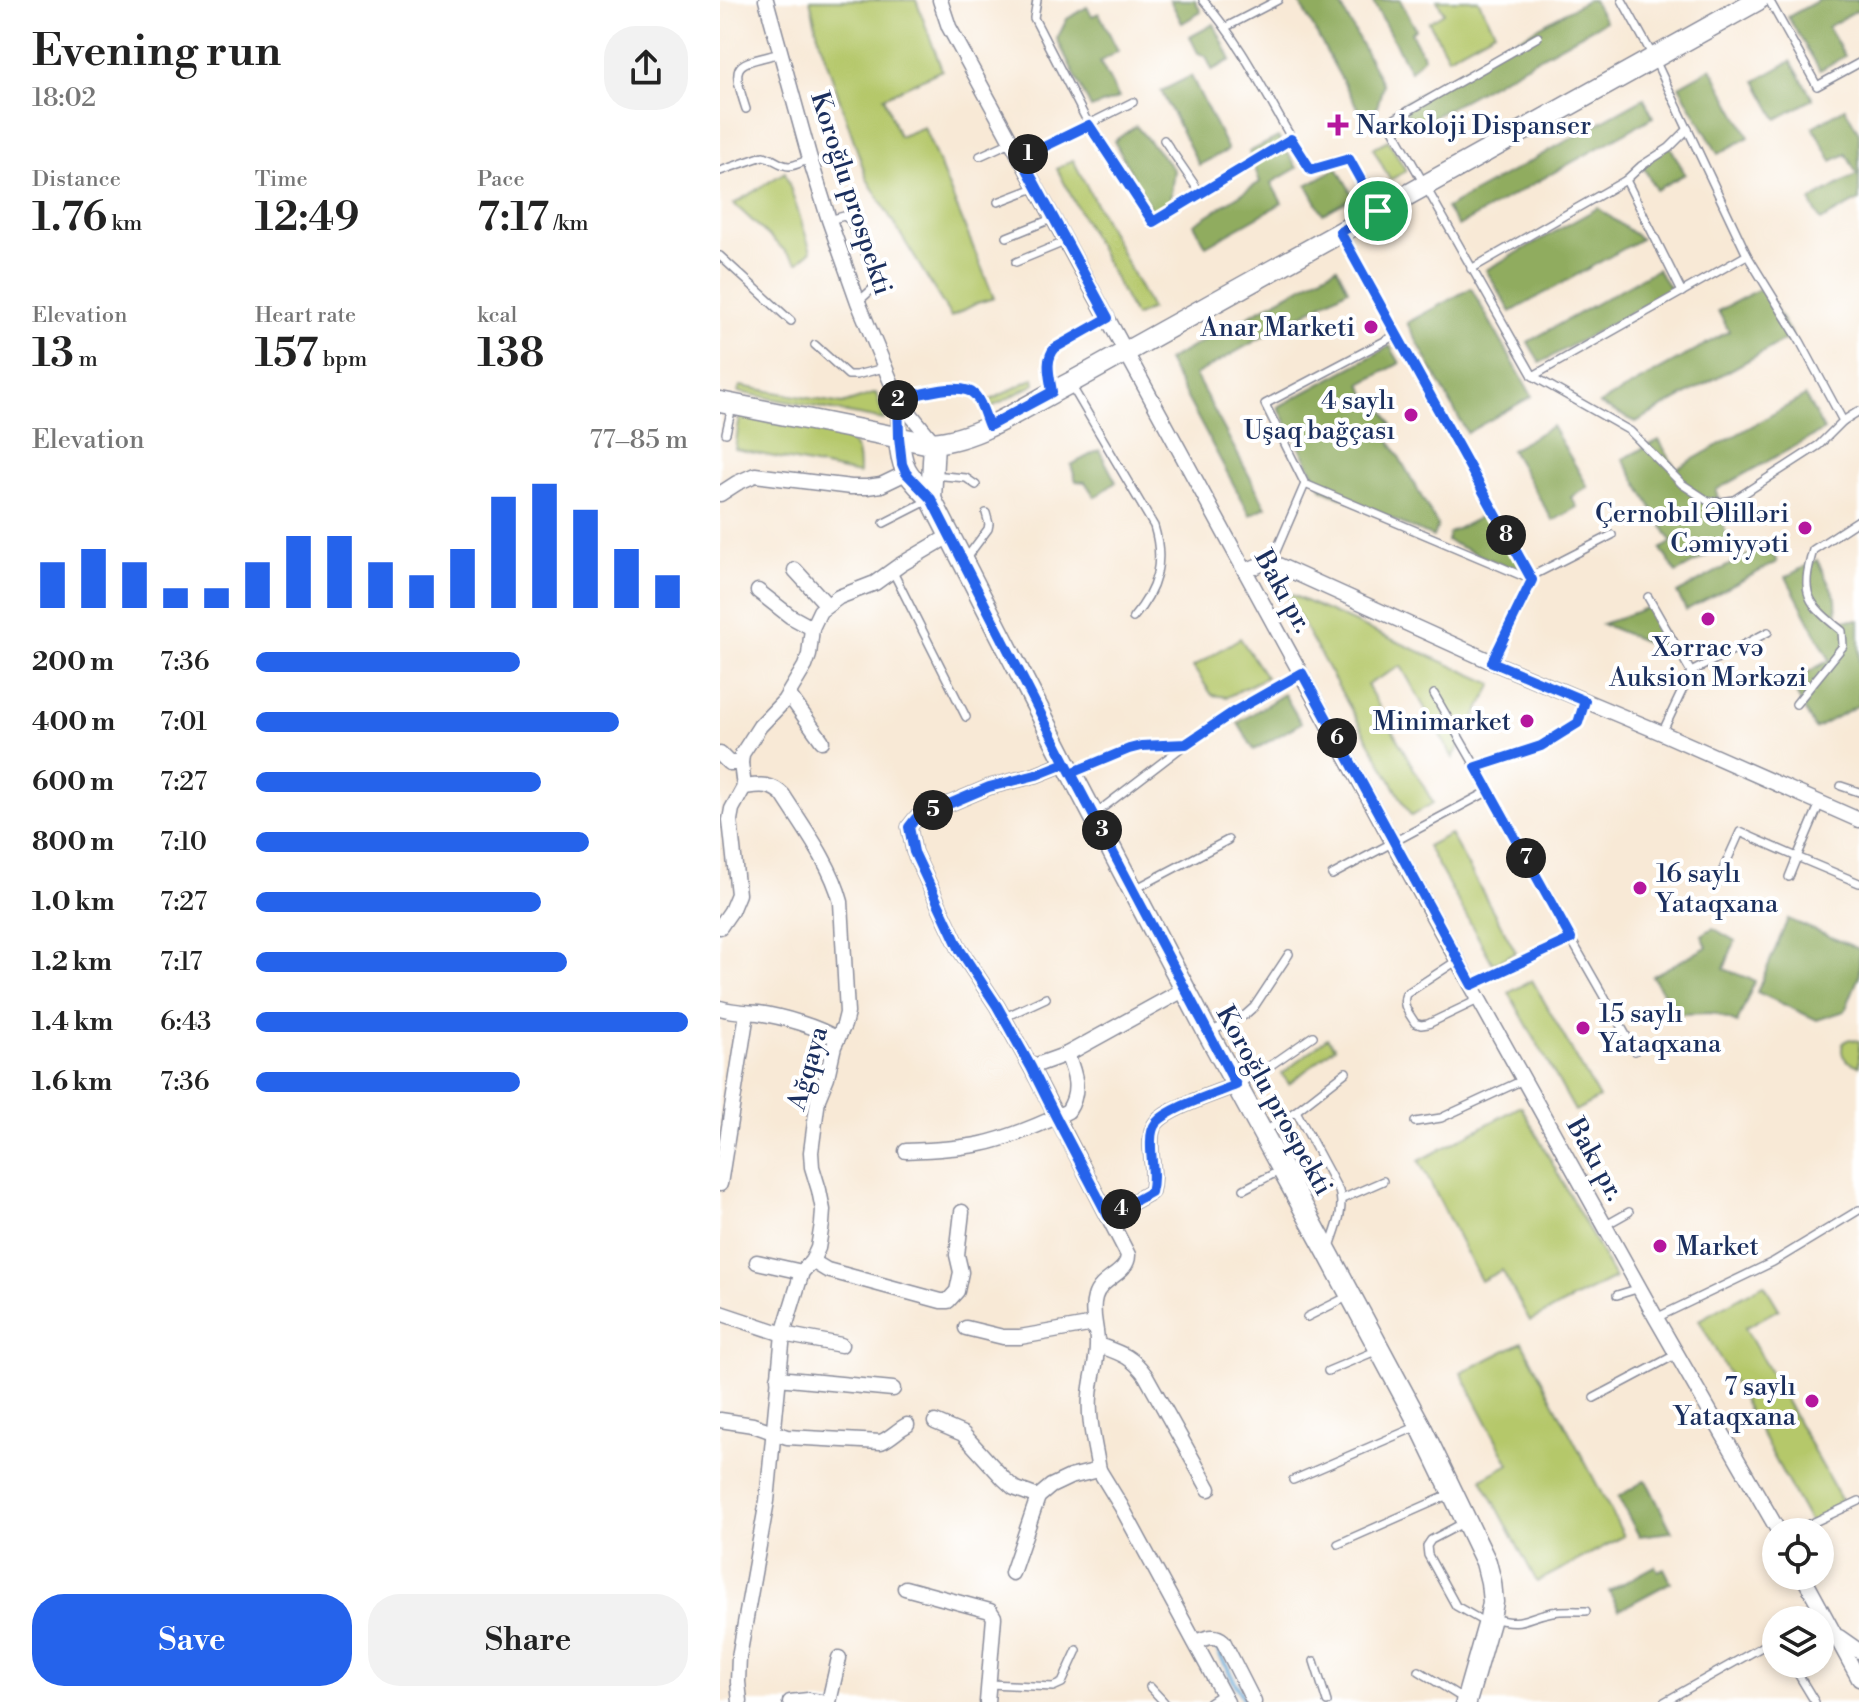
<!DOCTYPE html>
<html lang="en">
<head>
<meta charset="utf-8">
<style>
	:root { --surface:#fff; --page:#f2f2f2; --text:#222; --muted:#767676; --accent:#2563eb }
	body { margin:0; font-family:"Libre Bodoni",serif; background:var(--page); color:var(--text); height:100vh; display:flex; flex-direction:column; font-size:30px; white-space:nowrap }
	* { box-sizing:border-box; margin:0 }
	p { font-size:26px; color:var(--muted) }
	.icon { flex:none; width:44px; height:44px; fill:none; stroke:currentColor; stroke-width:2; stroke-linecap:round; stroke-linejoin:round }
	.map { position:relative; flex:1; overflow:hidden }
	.drawer { display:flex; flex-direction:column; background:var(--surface); width:720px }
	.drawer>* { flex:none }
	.controls { position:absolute; left:1042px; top:1518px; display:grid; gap:16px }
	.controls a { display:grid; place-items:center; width:72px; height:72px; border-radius:50%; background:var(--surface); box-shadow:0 4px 12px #0003; font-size:40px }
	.pin { position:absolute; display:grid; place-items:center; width:68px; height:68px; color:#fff; margin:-34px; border:4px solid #fff; border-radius:50%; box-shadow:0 2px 8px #0007 }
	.km { position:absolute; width:40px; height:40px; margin:-20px; border-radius:50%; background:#222; color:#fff; font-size:22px; line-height:40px; text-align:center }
	.round { display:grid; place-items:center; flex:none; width:84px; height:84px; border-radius:32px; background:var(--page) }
	.summary { display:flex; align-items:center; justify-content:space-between; height:136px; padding:0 32px }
	h1 { font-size:44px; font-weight:600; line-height:60px }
	.figures { display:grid; grid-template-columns:repeat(3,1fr); gap:12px; height:136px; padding:8px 32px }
	.figures div { display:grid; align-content:center }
	.figures b { font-size:40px; font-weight:600 }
	.figures small { font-size:22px; font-weight:400 }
	.figures p { font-size:22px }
	.chart { height:224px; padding:16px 32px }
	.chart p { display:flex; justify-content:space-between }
	.chart svg { width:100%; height:144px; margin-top:8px; stroke:var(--accent); stroke-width:6 }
	.primary-button { display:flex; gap:16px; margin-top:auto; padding:16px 32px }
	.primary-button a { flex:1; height:92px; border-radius:32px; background:var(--accent); color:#fff; font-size:32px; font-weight:600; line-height:92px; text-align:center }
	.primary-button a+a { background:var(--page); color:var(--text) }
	ul { padding:0 32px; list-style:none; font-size:26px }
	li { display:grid; grid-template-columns:128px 96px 1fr; align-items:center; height:60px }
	li i { height:20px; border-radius:10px; background:var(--accent) }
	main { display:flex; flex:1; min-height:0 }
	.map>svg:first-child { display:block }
	.green { fill:#b5c86b; stroke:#687c64; stroke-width:2 }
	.forest { fill:#90ac5f; stroke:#566e5e; stroke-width:2 }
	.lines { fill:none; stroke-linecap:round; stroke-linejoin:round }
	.stream { stroke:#5ba3d1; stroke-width:5 }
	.lane-casing { stroke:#8a8c9a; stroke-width:10 }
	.street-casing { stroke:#8a8c9a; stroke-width:17 }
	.secondary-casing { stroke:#8a8c9a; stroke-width:23 }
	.lane { stroke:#fff; stroke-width:7 }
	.street { stroke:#fff; stroke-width:14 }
	.secondary { stroke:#fff; stroke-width:20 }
	.route-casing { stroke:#fff; stroke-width:16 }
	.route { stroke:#2563eb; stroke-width:10 }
	.poi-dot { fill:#b5179e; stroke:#fff; stroke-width:3 }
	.labels { text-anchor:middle; stroke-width:8; stroke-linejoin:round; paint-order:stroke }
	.poi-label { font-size:26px; fill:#1b2f5e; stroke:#fff; text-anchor:end }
	.street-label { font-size:26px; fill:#1b2f5e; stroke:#fff }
</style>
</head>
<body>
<main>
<section class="drawer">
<div class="summary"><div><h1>Evening run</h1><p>18:02</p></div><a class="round"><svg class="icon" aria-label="share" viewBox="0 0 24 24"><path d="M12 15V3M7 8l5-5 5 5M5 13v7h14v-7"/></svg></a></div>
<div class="figures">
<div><p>Distance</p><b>1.76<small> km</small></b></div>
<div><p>Time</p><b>12:49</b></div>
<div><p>Pace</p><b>7:17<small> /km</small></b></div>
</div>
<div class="figures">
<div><p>Elevation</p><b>13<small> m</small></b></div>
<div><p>Heart rate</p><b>157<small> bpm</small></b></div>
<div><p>kcal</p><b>138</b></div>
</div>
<div class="chart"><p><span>Elevation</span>77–85 m</p>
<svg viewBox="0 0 160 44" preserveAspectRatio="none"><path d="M5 44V30M15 44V26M25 44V30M35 44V38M45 44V38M55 44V30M65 44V22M75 44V22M85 44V30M95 44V34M105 44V26M115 44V10M125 44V6M135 44V14M145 44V26M155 44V34"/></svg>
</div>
<ul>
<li><b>200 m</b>7:36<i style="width:61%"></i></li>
<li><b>400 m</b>7:01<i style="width:84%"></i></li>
<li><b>600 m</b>7:27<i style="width:66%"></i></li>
<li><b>800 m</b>7:10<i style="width:77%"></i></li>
<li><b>1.0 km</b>7:27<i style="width:66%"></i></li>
<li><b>1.2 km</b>7:17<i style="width:72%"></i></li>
<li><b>1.4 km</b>6:43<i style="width:100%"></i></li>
<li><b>1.6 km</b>7:36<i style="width:61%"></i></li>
</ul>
<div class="primary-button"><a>Save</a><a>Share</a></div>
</section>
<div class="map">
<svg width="1139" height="1702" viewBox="0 0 1139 1702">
	<rect width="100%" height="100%" fill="#fff"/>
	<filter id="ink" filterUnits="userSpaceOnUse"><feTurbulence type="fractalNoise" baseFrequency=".0125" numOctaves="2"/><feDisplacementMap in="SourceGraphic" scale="16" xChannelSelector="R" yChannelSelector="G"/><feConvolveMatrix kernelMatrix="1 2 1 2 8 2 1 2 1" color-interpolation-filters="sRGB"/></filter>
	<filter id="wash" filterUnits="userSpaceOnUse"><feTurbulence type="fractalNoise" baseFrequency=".006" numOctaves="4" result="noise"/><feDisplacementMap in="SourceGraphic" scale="32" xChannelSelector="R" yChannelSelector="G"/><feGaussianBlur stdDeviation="1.8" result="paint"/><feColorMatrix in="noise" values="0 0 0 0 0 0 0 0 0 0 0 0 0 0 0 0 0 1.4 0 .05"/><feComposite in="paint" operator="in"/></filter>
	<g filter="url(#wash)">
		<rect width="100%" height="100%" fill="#f8e9d6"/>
		<g class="green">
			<polygon points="90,0 196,0 222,70 164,97 179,137 204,127 274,298 257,303 231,317 147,179 99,39"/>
			<polygon points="717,0 758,0 775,31 728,57 709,22 724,13"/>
			<polygon points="668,140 686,171 670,180 653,148"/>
			<polygon points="353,160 431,309 415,317 337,169"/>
			<polygon points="65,172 91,251 78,263 14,204"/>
			<polygon points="314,378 315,384 270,408 267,402"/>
			<polygon points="20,386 122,404 156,393 164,420 18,392"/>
			<path d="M20 416 121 435C139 444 139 456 139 474L15 449Z"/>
			<polygon points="565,592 773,684 733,758 681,666 647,685 713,803 691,816"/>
			<polygon points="520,638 546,677 507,697 492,695 473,667"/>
			<polygon points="730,834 796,952 773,964 707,846"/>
			<polygon points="812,980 879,1098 855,1111 789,993"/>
			<polygon points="607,1038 615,1047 569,1084 562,1074"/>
			<path d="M1130 1039 1139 1041V1066C1127 1061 1119 1058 1123 1043Z"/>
			<polygon points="801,1106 895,1278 810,1321 782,1270 761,1281 699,1161"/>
			<polygon points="1044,1284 1059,1309 1025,1328 1123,1503 1090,1523 979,1320"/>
			<polygon points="802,1342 904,1536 817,1582 762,1479 789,1464 741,1373"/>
		</g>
		<g class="forest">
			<polygon points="450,0 475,0 481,12 462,23"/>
			<polygon points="578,0 618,0 663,85 656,111 643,118"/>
			<polygon points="652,0 680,0 696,29 691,33 704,57 690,71"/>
			<polygon points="867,0 873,0 885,21 695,127 682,104"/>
			<polygon points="1099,0 1139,0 1139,9 1108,27 1125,56 1100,70 1068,17"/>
			<polygon points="367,7 372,16 379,13 398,51 380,62 399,98 371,108 337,39 347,19"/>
			<polygon points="494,24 511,60 492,70 486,56 478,53 470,37"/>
			<polygon points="1071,61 1093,99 1057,119 1036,81"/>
			<polygon points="991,68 1029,137 998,154 959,86"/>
			<polygon points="471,76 508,150 479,165 441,91"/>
			<polygon points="924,98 933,117 738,226 726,208"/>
			<polygon points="1125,108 1139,133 1139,200 1101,221 1090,201 1137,174 1126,154 1112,161 1093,127"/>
			<polygon points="416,126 454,170 450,201 432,211 394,141"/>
			<polygon points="558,137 577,168 551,183 562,203 486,246 474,224 540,182 529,152"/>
			<polygon points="950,146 965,174 936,190 921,163"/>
			<polygon points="617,168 634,197 603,214 587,185"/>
			<polygon points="878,208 921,239 791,312 766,270"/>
			<polygon points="617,267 628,289 475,375 546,507 530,515 447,361"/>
			<polygon points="937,269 951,290 820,363 808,342"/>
			<polygon points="1043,287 1072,336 916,422 879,404 1009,331 998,311"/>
			<polygon points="751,288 812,396 747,433 687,323"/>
			<polygon points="670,346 680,363 641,384 651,404 659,400 672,425 664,430 718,526 713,537 602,489 558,407"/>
			<polygon points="1085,396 1104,430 996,490 1008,544 956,573 941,549 952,542 903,459 939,440 956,469"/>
			<polygon points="832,426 868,487 851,497 857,507 833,521 791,450"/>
			<polygon points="379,450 396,482 375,497 365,482 356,481 351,465"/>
			<polygon points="770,512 805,575 727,541 729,533"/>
			<polygon points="1048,544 1057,562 966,610 957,593"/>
			<polygon points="1097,560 1116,598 1117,620 1139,620 1139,705 1095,729 1070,682 1110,660 1066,577"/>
			<polygon points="929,607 947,641 943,649 882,624"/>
			<polygon points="564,694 581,723 534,750 518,723"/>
			<polygon points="1068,919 1139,949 1139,976 1125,1011 1097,1020 1037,992"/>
			<polygon points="993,928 1015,941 1004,969 1035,981 1017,1023 994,1013 958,1014 932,976 987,947 982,935"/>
			<polygon points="926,1480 952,1532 919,1536 898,1497"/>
			<polygon points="935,1566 938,1571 944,1568 951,1582 899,1610 889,1591"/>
		</g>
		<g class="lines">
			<polyline class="stream" points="495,1644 525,1702"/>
		</g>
	</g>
	<g filter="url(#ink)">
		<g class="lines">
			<defs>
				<g id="lane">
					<polyline points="317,0 314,18 369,125 433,222 571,139"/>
					<path d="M483 0C527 49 555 115 591 170L629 159 657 209"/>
					<polyline points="1049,0 1097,86 1139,63"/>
					<polyline points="506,27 558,0"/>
					<polyline points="818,37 669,122 813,376 1027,255"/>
					<path d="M26 109C10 60 15 65 61 53"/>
					<polyline points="444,140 481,194"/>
					<polyline points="260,156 291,142"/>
					<polyline points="301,158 413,102"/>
					<path d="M0 171 43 156C52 157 60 166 69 166 75 166 84 161 90 159"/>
					<polyline points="906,180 921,166 949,148 968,129"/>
					<polyline points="278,202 317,187"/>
					<polyline points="109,220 124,216 130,220 159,283 138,302"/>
					<polyline points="621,234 812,580 772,662"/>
					<polyline points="287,237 334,218"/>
					<polyline points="0,256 71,321"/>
					<polyline points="296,262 347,241"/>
					<polyline points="751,269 906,180 962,292"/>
					<polyline points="95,345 128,375 136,375 164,368"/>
					<polyline points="813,376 910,431 962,484 988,501 1001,502 1014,500 1099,445 1123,421 1080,341 1027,255 934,58 902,0"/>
					<path d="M351 385 434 526C445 562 437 590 413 618"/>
					<path d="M331 390C329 375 324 359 335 348L388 318"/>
					<path d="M178 399C196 396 240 381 254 394 261 401 264 415 268 424"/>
					<polyline points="1123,421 1139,411"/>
					<polyline points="6,433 12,407"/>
					<polyline points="213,475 246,478 256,485"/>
					<polyline points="585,484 812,580"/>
					<polyline points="164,523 209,500"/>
					<polyline points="244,561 268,529 269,524 266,513"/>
					<polyline points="551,563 585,484 545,404 676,335"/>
					<polyline points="173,572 246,717"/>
					<polyline points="810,577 892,535"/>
					<polyline points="928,597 971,672 942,733"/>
					<polyline points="971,672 1048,632"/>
					<polyline points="714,694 756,767"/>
					<path d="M1076 704 1123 646 1122 631C1087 603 1080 595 1093 550L1139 520"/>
					<polyline points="466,744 515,711 582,673"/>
					<polyline points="353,773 409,749 421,746 466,744 376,813"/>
					<polyline points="1121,786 1139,792"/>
					<polyline points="612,875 769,791 756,767 821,746 858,723 865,701"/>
					<polyline points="1069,877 1077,857 1139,883"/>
					<polyline points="997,883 1020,832 1077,857 1100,803"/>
					<polyline points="415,889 508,840"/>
					<polyline points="851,939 915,1051"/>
					<path d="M738 960 686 994C681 1005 689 1013 695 1023L701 1025 708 1024 760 999"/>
					<polyline points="752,985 851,939 769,791"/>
					<polyline points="285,1017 326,998"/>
					<polyline points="490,1032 525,1015 534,1007 569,954"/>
					<polyline points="518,1084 544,1070 593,1036"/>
					<path d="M576 1111 619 1191C625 1210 616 1228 610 1247"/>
					<polyline points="695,1122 721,1118 803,1080"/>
					<polyline points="544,1132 576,1111 626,1072"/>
					<polyline points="524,1189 561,1170"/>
					<polyline points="622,1199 663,1181"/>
					<polyline points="886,1225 909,1212"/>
					<polyline points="897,1295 920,1288"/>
					<polyline points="587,1317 629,1296"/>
					<polyline points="936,1318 1053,1262 1139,1210"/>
					<polyline points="608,1371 658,1350"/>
					<polyline points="874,1398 957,1354"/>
					<polyline points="573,1480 698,1426"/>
					<polyline points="745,1522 711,1540 707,1546 708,1555 736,1606 766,1623"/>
					<polyline points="1073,1532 1139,1501"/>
					<polyline points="618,1544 731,1494"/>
					<path d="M772 1618C804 1627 804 1617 832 1612 843 1610 855 1611 866 1611"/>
					<polyline points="594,1661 607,1702"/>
					<polyline points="1072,1664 1095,1702"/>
					<polyline points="699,1671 744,1699"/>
					<polyline points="270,1684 333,1687 342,1683 357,1650"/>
					<polyline points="430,1687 444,1702"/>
					<polyline points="489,1702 503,1693"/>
					<polyline points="944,1702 1056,1639"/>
				</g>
				<g id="street">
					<polyline points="46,0 90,159 109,220 138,302 178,399 214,443"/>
					<polyline points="220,0 229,27 721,931 936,1318 1059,1532"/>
					<polyline points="178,399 179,437"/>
					<polyline points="0,494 17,483 35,475 131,487 147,487 161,485 186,473"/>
					<polyline points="75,570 107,605"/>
					<polyline points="525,571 544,563 558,565 772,662 942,733 1139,820"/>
					<polyline points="38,591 70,616 92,628"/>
					<polyline points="69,695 102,741"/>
					<polyline points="0,754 9,763 21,763"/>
					<path d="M346 763 316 775 269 787 196 818 189 827 194 852 240 950 277 1006 311 1067 408 1255C408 1274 380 1278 375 1297 370 1314 378 1329 377 1346 377 1363 371 1379 370 1396 368 1420 375 1446 379 1470"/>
					<polyline points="0,927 11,911 18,894 10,820 12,809 24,787"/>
					<path d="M0 1008C13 1012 25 1012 38 1013 60 1016 99 1027 117 1039"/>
					<polyline points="311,1067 347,1054 465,989"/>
					<path d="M186 1151C211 1150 236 1149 261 1144 286 1139 325 1123 348 1111 361 1091 355 1074 347 1054"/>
					<polyline points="0,1184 27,1013"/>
					<path d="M388 1216 431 1192C436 1175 430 1159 431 1141 431 1135 432 1128 436 1123 448 1108 497 1093 516 1085"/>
					<polyline points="92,1261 107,1270 221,1301 228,1301 237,1291 241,1272 237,1255 242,1212"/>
					<polyline points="37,1262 82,1272"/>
					<polyline points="0,1313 63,1334 121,1345"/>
					<polyline points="246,1328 283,1337 300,1337 374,1324"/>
					<path d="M378 1345C400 1353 412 1356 426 1376L489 1489"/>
					<polyline points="58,1378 173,1389"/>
					<path d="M0 1420 33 1425 67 1437 161 1442C172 1437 177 1430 187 1425"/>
					<polyline points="215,1422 243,1434 284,1479 294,1488 318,1497"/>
					<polyline points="292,1573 318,1497 331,1486 350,1477 379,1470 401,1506 507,1702"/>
					<polyline points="1083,1576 1139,1679"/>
					<polyline points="185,1588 270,1611 274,1617 267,1702"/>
					<polyline points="1119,1637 1139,1651"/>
					<path d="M475 1642C485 1639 494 1633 503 1641L534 1702"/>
					<path d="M20 1702 18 1682 19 1657 47 1501 63 1334 82 1272 92 1261 98 1248 102 1224 103 1210 99 1190 92 1167 91 1152 98 1099 107 1077 114 1046 124 1025 127 1013 121 902C111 864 84 828 63 795 51 783 40 785 24 787L21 763 22 754 40 726 64 701 85 666 89 655 92 628 100 611 119 597 155 583 180 565 229 536"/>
					<polyline points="70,1702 88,1700 100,1702"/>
					<polyline points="109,1702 119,1658"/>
				</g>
				<g id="secondary">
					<path d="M0 402 206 443C255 443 307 405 350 383L1038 0"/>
					<path d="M179 437C181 471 188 475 211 499L346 763 488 1033 608 1253 700 1425 766 1562 771 1582 773 1602 770 1618 746 1702"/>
					<polyline points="211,499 214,443"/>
				</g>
			</defs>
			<use href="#lane" class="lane-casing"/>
			<use href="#street" class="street-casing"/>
			<use href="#secondary" class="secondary-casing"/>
			<use href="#lane" class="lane"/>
			<use href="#street" class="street"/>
			<use href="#secondary" class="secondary"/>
		</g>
	</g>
	<g class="lines" filter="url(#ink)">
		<defs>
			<path id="route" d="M658 211 629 159 591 170 571 139 433 222 369 125 301 158 388 318 335 348C324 360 330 377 332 392L269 426C265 417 262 403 255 395 242 380 196 396 178 399L179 437 182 464 186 473 211 499 351 773 516 1085C497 1093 448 1108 436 1123 432 1128 431 1135 431 1141 430 1159 436 1175 431 1192L388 1216 336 1117 311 1067 277 1006 240 950 194 852 189 827 196 818 269 787 316 775 346 763 351 773 409 749 421 746 466 744 515 711 582 673 752 985 851 939 756 767 821 746 858 723 865 701 772 662 812 580 620 232 658 211"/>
		</defs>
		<use href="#route" class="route-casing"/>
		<use href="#route" class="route"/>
	</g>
	<g class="poi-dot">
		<path d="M614 113h8v8h8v8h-8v8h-8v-8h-8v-8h8z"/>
		<circle cx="651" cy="327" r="8"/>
		<circle cx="691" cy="415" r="8"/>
		<circle cx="1085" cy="528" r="8"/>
		<circle cx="988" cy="619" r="8"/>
		<circle cx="807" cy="721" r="8"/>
		<circle cx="920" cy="888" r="8"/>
		<circle cx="863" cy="1028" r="8"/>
		<circle cx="940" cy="1246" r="8"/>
		<circle cx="1092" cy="1401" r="8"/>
	</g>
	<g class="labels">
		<g class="poi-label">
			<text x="636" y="134" text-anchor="start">Narkoloji Dispanser</text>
			<text x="635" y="336">Anar Marketi</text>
			<text x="675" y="409">4 saylı<tspan x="675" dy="30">Uşaq bağçası</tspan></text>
			<text x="1069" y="522">Çernobıl Əlilləri<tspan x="1069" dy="30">Cəmiyyəti</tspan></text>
			<text x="988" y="656" text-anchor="middle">Xərrac və<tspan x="988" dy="30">Auksion Mərkəzi</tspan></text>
			<text x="791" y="730">Minimarket</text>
			<text x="936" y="882" text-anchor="start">16 saylı<tspan x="936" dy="30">Yataqxana</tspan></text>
			<text x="879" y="1022" text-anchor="start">15 saylı<tspan x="879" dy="30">Yataqxana</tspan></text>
			<text x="956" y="1255" text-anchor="start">Market</text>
			<text x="1076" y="1395">7 saylı<tspan x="1076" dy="30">Yataqxana</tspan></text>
		</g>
		<g class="street-label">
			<text transform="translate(132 193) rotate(72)" y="9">Koroğlu prospekti</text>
			<text transform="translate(564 591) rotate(61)" y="9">Bakı pr.</text>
			<text transform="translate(87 1068) rotate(-74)" y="9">Ağqaya</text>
			<text transform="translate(555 1100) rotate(61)" y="9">Koroğlu prospekti</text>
			<text transform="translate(876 1159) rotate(61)" y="9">Bakı pr.</text>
		</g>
	</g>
</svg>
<div class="controls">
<a><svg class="icon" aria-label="locate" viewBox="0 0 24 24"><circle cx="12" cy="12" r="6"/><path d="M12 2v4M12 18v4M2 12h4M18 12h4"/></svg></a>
<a><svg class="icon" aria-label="layers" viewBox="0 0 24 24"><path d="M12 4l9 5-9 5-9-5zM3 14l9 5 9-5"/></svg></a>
</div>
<div class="pin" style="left:658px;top:211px;background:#1e9e55"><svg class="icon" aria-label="arrive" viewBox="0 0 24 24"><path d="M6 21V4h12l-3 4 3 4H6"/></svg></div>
<b class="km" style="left:308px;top:154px">1</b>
<b class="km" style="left:178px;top:400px">2</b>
<b class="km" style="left:382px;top:830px">3</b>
<b class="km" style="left:401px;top:1209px">4</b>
<b class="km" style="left:213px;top:810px">5</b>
<b class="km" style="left:617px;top:738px">6</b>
<b class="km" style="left:806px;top:858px">7</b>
<b class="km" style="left:786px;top:535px">8</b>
</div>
</main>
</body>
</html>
